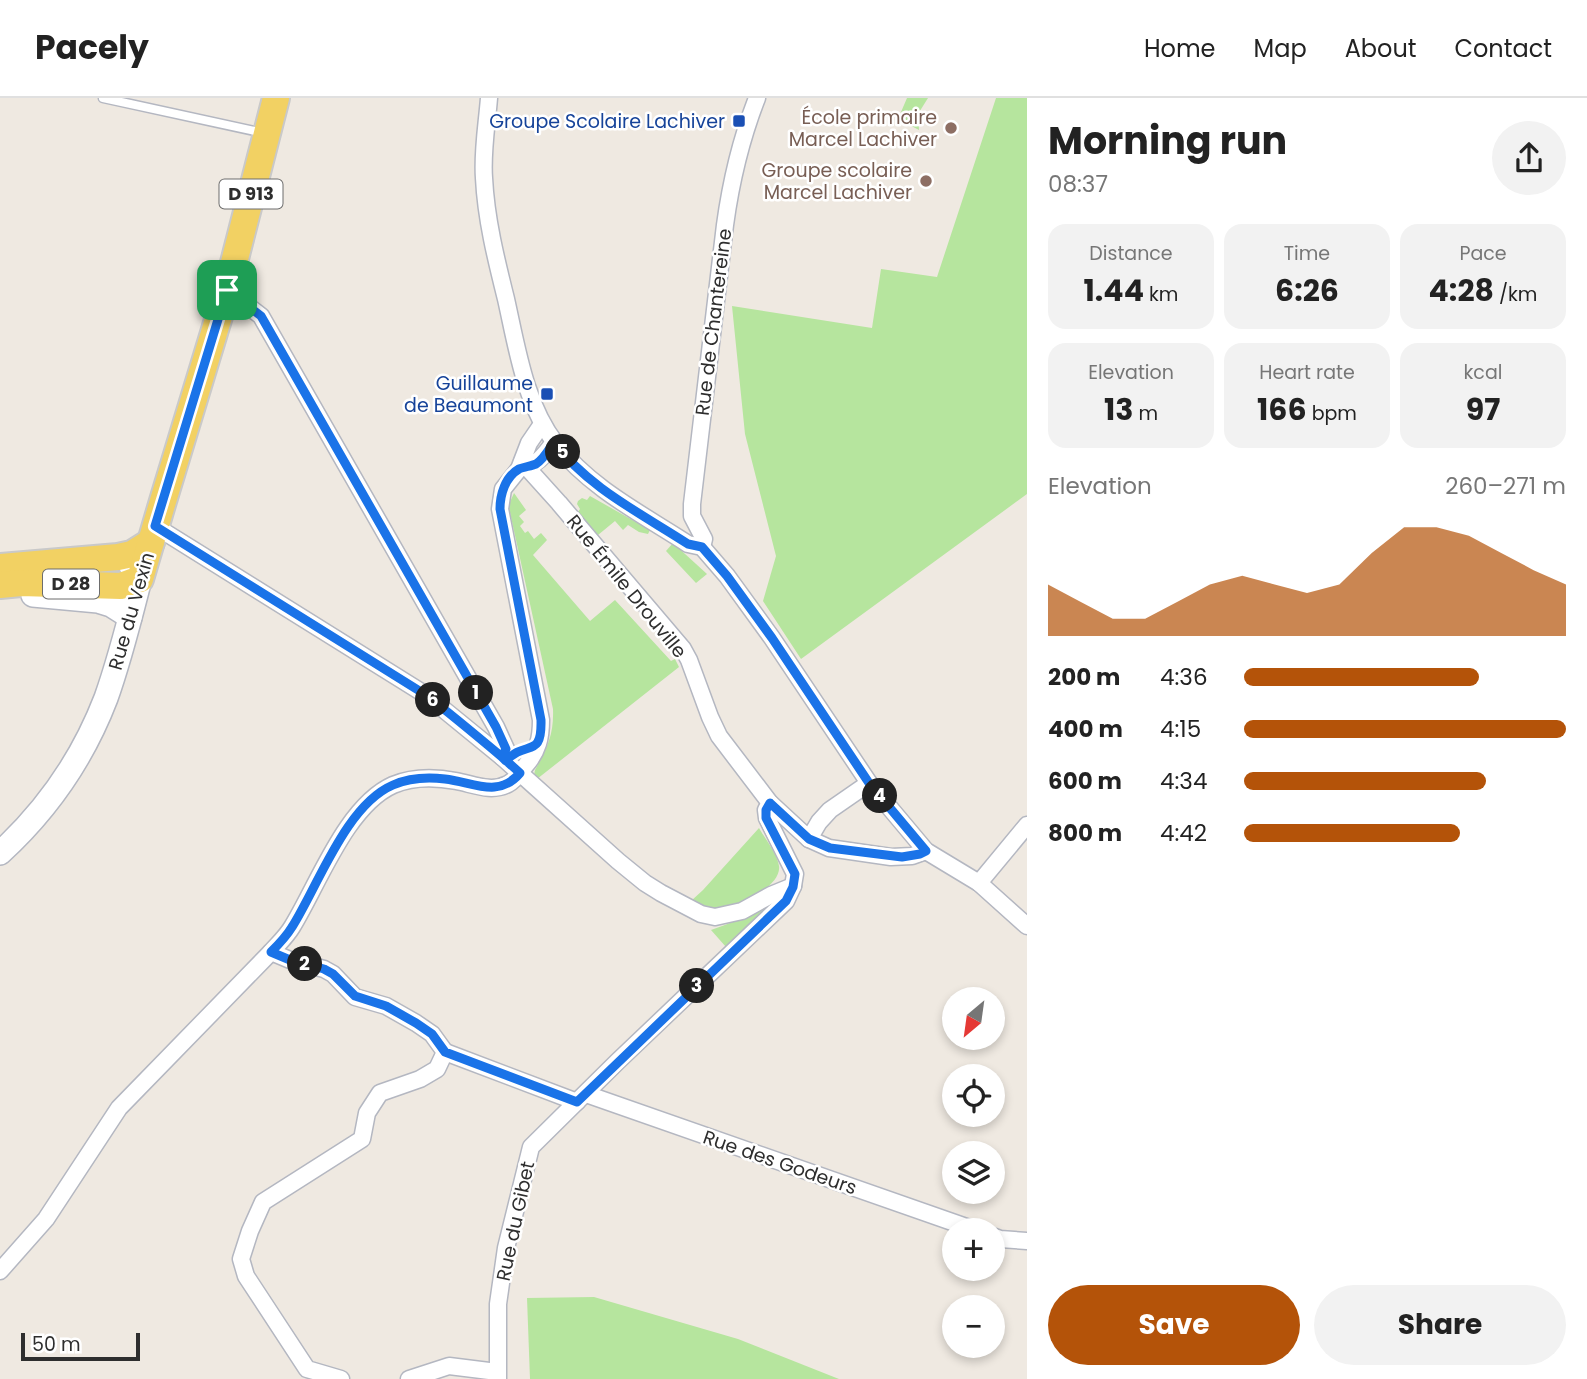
<!DOCTYPE html>
<html lang="en">
<head>
<meta charset="utf-8">
<style>
	:root { --surface:#fff; --page:#f2f2f2; --text:#222; --muted:#767676; --line:#e0e0e0; --accent:#b45309 }
	body { margin:0; font-family:Poppins,sans-serif; background:var(--page); color:var(--text); height:100vh; display:flex; flex-direction:column; font-size:26px; white-space:nowrap }
	* { box-sizing:border-box; margin:0 }
	p { font-size:23px; color:var(--muted) }
	.icon { flex:none; width:38px; height:38px; fill:none; stroke:currentColor; stroke-width:2; stroke-linecap:round; stroke-linejoin:round }
	.map { position:relative; flex:1; overflow:hidden }
	.sheet { display:flex; flex-direction:column; background:var(--surface); width:560px }
	.sheet>* { flex:none }
	.needle { width:46px; rotate:209deg }
	.tools { position:absolute; left:942px; top:889px; display:grid; gap:14px }
	.tools a { display:grid; place-items:center; width:63px; height:63px; border-radius:50%; background:var(--surface); box-shadow:0 4px 10px #0003; font-size:35px }
	.scale { position:absolute; left:21px; bottom:18px; width:119px; box-sizing:border-box; padding-left:7px; border:4px solid #2e2e2e; border-top:0; font-size:19px; line-height:24px; white-space:nowrap; color:#2e2e2e; -webkit-text-stroke:5px #fff; paint-order:stroke }
	.pin { position:absolute; display:grid; place-items:center; width:60px; height:60px; color:#fff; margin:-30px; border-radius:14px; box-shadow:0 4px 10px #0006 }
	.km { position:absolute; width:35px; height:35px; margin:-18px; border-radius:50%; background:#222; color:#fff; font-size:19px; line-height:35px; text-align:center }
	.round { display:grid; place-items:center; flex:none; width:74px; height:74px; border-radius:37px; background:var(--page) }
	.headline { display:flex; align-items:center; justify-content:space-between; height:119px; padding:0 21px }
	h1 { font-size:38px; font-weight:700; line-height:52px }
	.figures { display:grid; grid-template-columns:repeat(3,1fr); gap:10px; height:119px; padding:7px 21px }
	.figures div { display:grid; align-content:center; border-radius:18px; background:var(--page); text-align:center }
	.figures b { font-size:30px; font-weight:700 }
	.figures small { font-size:19px; font-weight:400 }
	.figures p { font-size:19px }
	.chart { height:196px; padding:14px 21px }
	.chart p { display:flex; justify-content:space-between }
	.chart svg { width:100%; height:126px; margin-top:7px; fill:var(--accent); opacity:.7 }
	.cta { display:flex; gap:14px; margin-top:auto; padding:14px 21px }
	.cta a { flex:1; height:80px; border-radius:42px; background:var(--accent); color:#fff; font-size:28px; font-weight:700; line-height:80px; text-align:center }
	.cta a+a { background:var(--page); color:var(--text) }
	ul { padding:0 21px; list-style:none; font-size:23px }
	li { display:grid; grid-template-columns:112px 84px 1fr; align-items:center; height:52px }
	li i { height:18px; border-radius:9px; background:var(--accent) }
	header { display:flex; align-items:center; gap:42px; box-sizing:border-box; height:98px; padding:0 35px; background:var(--surface); border-bottom:2px solid var(--line) }
	header strong { font-size:33px }
	nav { display:flex; gap:38px; margin-inline-start:auto; font-size:24px }
	main { display:flex; flex:1; min-height:0 }
	.map>svg:first-child { display:block }
	.green { fill:#b6e59e }
	.lines { fill:none; stroke-linecap:round; stroke-linejoin:round }
	.lane-casing { stroke:#b4b7c1; stroke-width:11 }
	.street-casing { stroke:#b4b7c1; stroke-width:19 }
	.secondary-casing { stroke:#b4b7c1; stroke-width:26 }
	.primary-casing { stroke:#c9c9c9; stroke-width:30 }
	.lane { stroke:#fff; stroke-width:8 }
	.street { stroke:#fff; stroke-width:16 }
	.secondary { stroke:#fff; stroke-width:23 }
	.primary { stroke:#f2d163; stroke-width:26 }
	.route-casing { stroke:#fff; stroke-width:14 }
	.route { stroke:#1a73e8; stroke-width:9 }
	.transit-dot { fill:#1a4fb4; stroke:#fff; stroke-width:2.5 }
	.education-dot { fill:#8d6e63; stroke:#fff; stroke-width:2.5 }
	.labels { text-anchor:middle; stroke-width:5; stroke-linejoin:round; paint-order:stroke }
	.shield { fill:#fff; stroke:#6d6d6d; stroke-width:2 }
	.shield-label { font-size:18px; font-weight:bold; fill:#2e2e2e }
	.education-label { font-size:19px; fill:#785e54; stroke:#fff; text-anchor:end }
	.transit-label { font-size:19px; fill:#164399; stroke:#fff; text-anchor:end }
	.street-label { font-size:19px; fill:#2e2e2e; stroke:#fff }
</style>
</head>
<body>
<header>
<strong>Pacely</strong>
<nav><a>Home</a><a>Map</a><a>About</a><a>Contact</a></nav>
</header>
<main>
<div class="map">
<svg width="1027" height="1281" viewBox="0 0 1027 1281">
	<rect width="100%" height="100%" fill="#efe9e1"/>
	<g class="green">
		<polygon points="907,0 928,0 918,16 919,32 898,21"/>
		<polygon points="996,0 1027,0 1027,396 801,561 763,503 776,458 745,336 732,208 872,230 881,171 937,179"/>
		<path d="M514 395 526 412 519 418 524 424 520 428 525 435 528 433 534 441 541 435 547 442 533 457 590 523 615 502 671 563 675 561 679 569 537 681 534 677 535 672C547 650 554 637 553 611L509 410 510 404Z"/>
		<polygon points="590,398 650,432 648,436 639,434 628,427 623,432 615,423 598,437 578,414 580,411 577,406 578,403 582,400 587,402"/>
		<polygon points="673,445 707,476 696,485 666,453"/>
		<path d="M759 730C765 741 777 755 779 768 782 789 734 811 717 812 708 812 700 807 691 803L703 792Z"/>
		<path d="M767 806 769 808 726 849 711 832C731 825 750 818 767 806Z"/>
		<polygon points="594,1199 738,1241 839,1281 530,1281 527,1200"/>
	</g>
	<g class="lines">
		<defs>
			<polyline id="lane" points="103,0 264,35"/>
			<g id="street">
				<path d="M489 0C487 26 482 54 484 80 486 121 496 161 506 201 517 250 525 306 556 346 590 390 642 416 688 446L702 449 727 478 772 540 869 685 926 753 979 785 1027 828"/>
				<polyline points="227,192 261,218 496,629 506,651 502,659"/>
				<polyline points="522,364 559,405 683,551 689,562 710,619 719,638 770,705 809,741 829,750 891,759 912,758 926,753"/>
				<path d="M519 371C537 367 544 358 554 344"/>
				<polyline points="155,428 426,597 502,659 618,763 645,785 661,795 701,816 715,819 742,813 771,797 793,788"/>
				<path d="M702 449 704 441 692 418V406L725 127C731 83 741 41 757 0"/>
				<polyline points="809,741 819,724 830,712 869,685"/>
				<polyline points="979,785 1027,727"/>
				<path d="M271 854C278 846 286 839 292 829 318 787 346 708 393 687 412 679 435 679 456 683 473 686 491 695 508 686 516 682 521 673 526 667 538 653 541 640 541 622L500 411 503 391 519 371 529 345 542 326"/>
				<polyline points="445,954 577,1004"/>
				<polyline points="586,996 975,1132"/>
				<polyline points="992,1138 1000,1141 1027,1143"/>
				<polyline points="0,1173 46,1121 119,1010 271,854 290,862 324,871 333,876 355,899 386,908 416,925 432,936 445,954 437,971 420,981 380,995 367,1015 362,1041 263,1104 250,1133 241,1161 246,1178 307,1271 341,1281"/>
				<polyline points="409,1281 449,1268 497,1274"/>
				<polyline points="498,1281 498,1206 506,1150 531,1049 618,963 786,803 793,788 795,776 767,720 766,712 770,705"/>
			</g>
			<g id="secondary">
				<polyline points="33,497 98,503 111,507 130,519"/>
				<path d="M0 755C47 712 83 660 106 600 120 561 130 520 140 481L131 468"/>
			</g>
			<g id="primary">
				<polyline points="0,469 118,459 132,456 151,444"/>
				<polyline points="0,487 21,485 121,488 140,481 163,403 227,192 276,0"/>
			</g>
		</defs>
		<use href="#lane" class="lane-casing"/>
		<use href="#street" class="street-casing"/>
		<use href="#secondary" class="secondary-casing"/>
		<use href="#primary" class="primary-casing"/>
		<use href="#lane" class="lane"/>
		<use href="#street" class="street"/>
		<use href="#secondary" class="secondary"/>
		<use href="#primary" class="primary"/>
	</g>
	<g class="lines">
		<defs>
			<path id="route" d="M227 192 261 218 496 629 506 651 502 659 520 675C498 701 473 684 445 681 428 679 409 680 393 687 346 707 318 788 292 829 286 839 279 846 271 854L290 862 324 871 333 876 355 898 386 908 416 925 432 936 445 954 577 1004 786 803 793 789 795 776 766 720V712L770 705 809 741 830 750 902 759 920 756 926 753 869 685 772 540 727 478 702 449 688 446C642 416 587 389 554 344 549 351 544 361 536 366 531 368 524 369 519 371 505 379 500 397 500 411L541 622C542 662 526 641 506 663L502 659C477 638 452 617 426 597L155 428 227 192"/>
		</defs>
		<use href="#route" class="route-casing"/>
		<use href="#route" class="route"/>
	</g>
	<g class="transit-dot">
		<rect x="732" y="16" width="14" height="14" rx="3.5"/>
		<rect x="540" y="289" width="14" height="14" rx="3.5"/>
	</g>
	<g class="education-dot">
		<circle cx="951" cy="30" r="7"/>
		<circle cx="926" cy="83" r="7"/>
	</g>
	<g class="labels">
		<g class="shield">
			<rect x="219.5" y="81.5" width="63" height="29" rx="5"/>
			<rect x="43" y="471.5" width="56" height="29" rx="5"/>
		</g>
		<g class="shield-label">
			<text x="251" y="102">D 913</text>
			<text x="71" y="492">D 28</text>
		</g>
		<g class="education-label">
			<text x="937" y="26">École primaire<tspan x="937" dy="22">Marcel Lachiver</tspan></text>
			<text x="912" y="79">Groupe scolaire<tspan x="912" dy="22">Marcel Lachiver</tspan></text>
		</g>
		<g class="transit-label">
			<text x="725" y="30">Groupe Scolaire Lachiver</text>
			<text x="533" y="292">Guillaume<tspan x="533" dy="22">de Beaumont</tspan></text>
		</g>
		<g class="street-label">
			<text transform="translate(713 224) rotate(-83)" y="7">Rue de Chantereine</text>
			<text transform="translate(627 488) rotate(51)" y="7">Rue Émile Drouville</text>
			<text transform="translate(131 513) rotate(-74)" y="7">Rue du Vexin</text>
			<text transform="translate(780 1064) rotate(19)" y="7">Rue des Godeurs</text>
			<text transform="translate(515 1123) rotate(-78)" y="7">Rue du Gibet</text>
		</g>
	</g>
</svg>
<div class="tools">
<a><svg class="needle" viewBox="-14 -14 28 28"><path d="M0-13l5 13h-10z" fill="#e53935"/><path d="M0 13l5-13h-10z" fill="#767676"/></svg></a>
<a><svg class="icon" aria-label="locate" viewBox="0 0 24 24"><circle cx="12" cy="12" r="6"/><path d="M12 2v4M12 18v4M2 12h4M18 12h4"/></svg></a>
<a><svg class="icon" aria-label="layers" viewBox="0 0 24 24"><path d="M12 4l9 5-9 5-9-5zM3 14l9 5 9-5"/></svg></a>
<a>+</a>
<a>−</a>
</div>
<div class="scale">50 m</div>
<div class="pin" style="left:227px;top:192px;background:#1e9e55"><svg class="icon" aria-label="arrive" viewBox="0 0 24 24"><path d="M6 21V4h12l-3 4 3 4H6"/></svg></div>
<b class="km" style="left:476px;top:595px">1</b>
<b class="km" style="left:305px;top:866px">2</b>
<b class="km" style="left:697px;top:888px">3</b>
<b class="km" style="left:880px;top:698px">4</b>
<b class="km" style="left:563px;top:354px">5</b>
<b class="km" style="left:433px;top:602px">6</b>
</div>
<section class="sheet">
<div class="headline"><div><h1>Morning run</h1><p>08:37</p></div><a class="round"><svg class="icon" aria-label="share" viewBox="0 0 24 24"><path d="M12 15V3M7 8l5-5 5 5M5 13v7h14v-7"/></svg></a></div>
<div class="figures">
<div><p>Distance</p><b>1.44<small> km</small></b></div>
<div><p>Time</p><b>6:26</b></div>
<div><p>Pace</p><b>4:28<small> /km</small></b></div>
</div>
<div class="figures">
<div><p>Elevation</p><b>13<small> m</small></b></div>
<div><p>Heart rate</p><b>166<small> bpm</small></b></div>
<div><p>kcal</p><b>97</b></div>
</div>
<div class="chart"><p><span>Elevation</span>260–271 m</p>
<svg viewBox="0 0 160 44" preserveAspectRatio="none"><path d="M0 44V26L10 32L20 38L30 38L40 32L50 26L60 23L70 26L80 29L90 26L100 15L110 6L120 6L130 9L140 15L150 21L160 26V44z"/></svg>
</div>
<ul>
<li><b>200 m</b>4:36<i style="width:73%"></i></li>
<li><b>400 m</b>4:15<i style="width:100%"></i></li>
<li><b>600 m</b>4:34<i style="width:75%"></i></li>
<li><b>800 m</b>4:42<i style="width:67%"></i></li>
</ul>
<div class="cta"><a>Save</a><a>Share</a></div>
</section>
</main>
</body>
</html>
